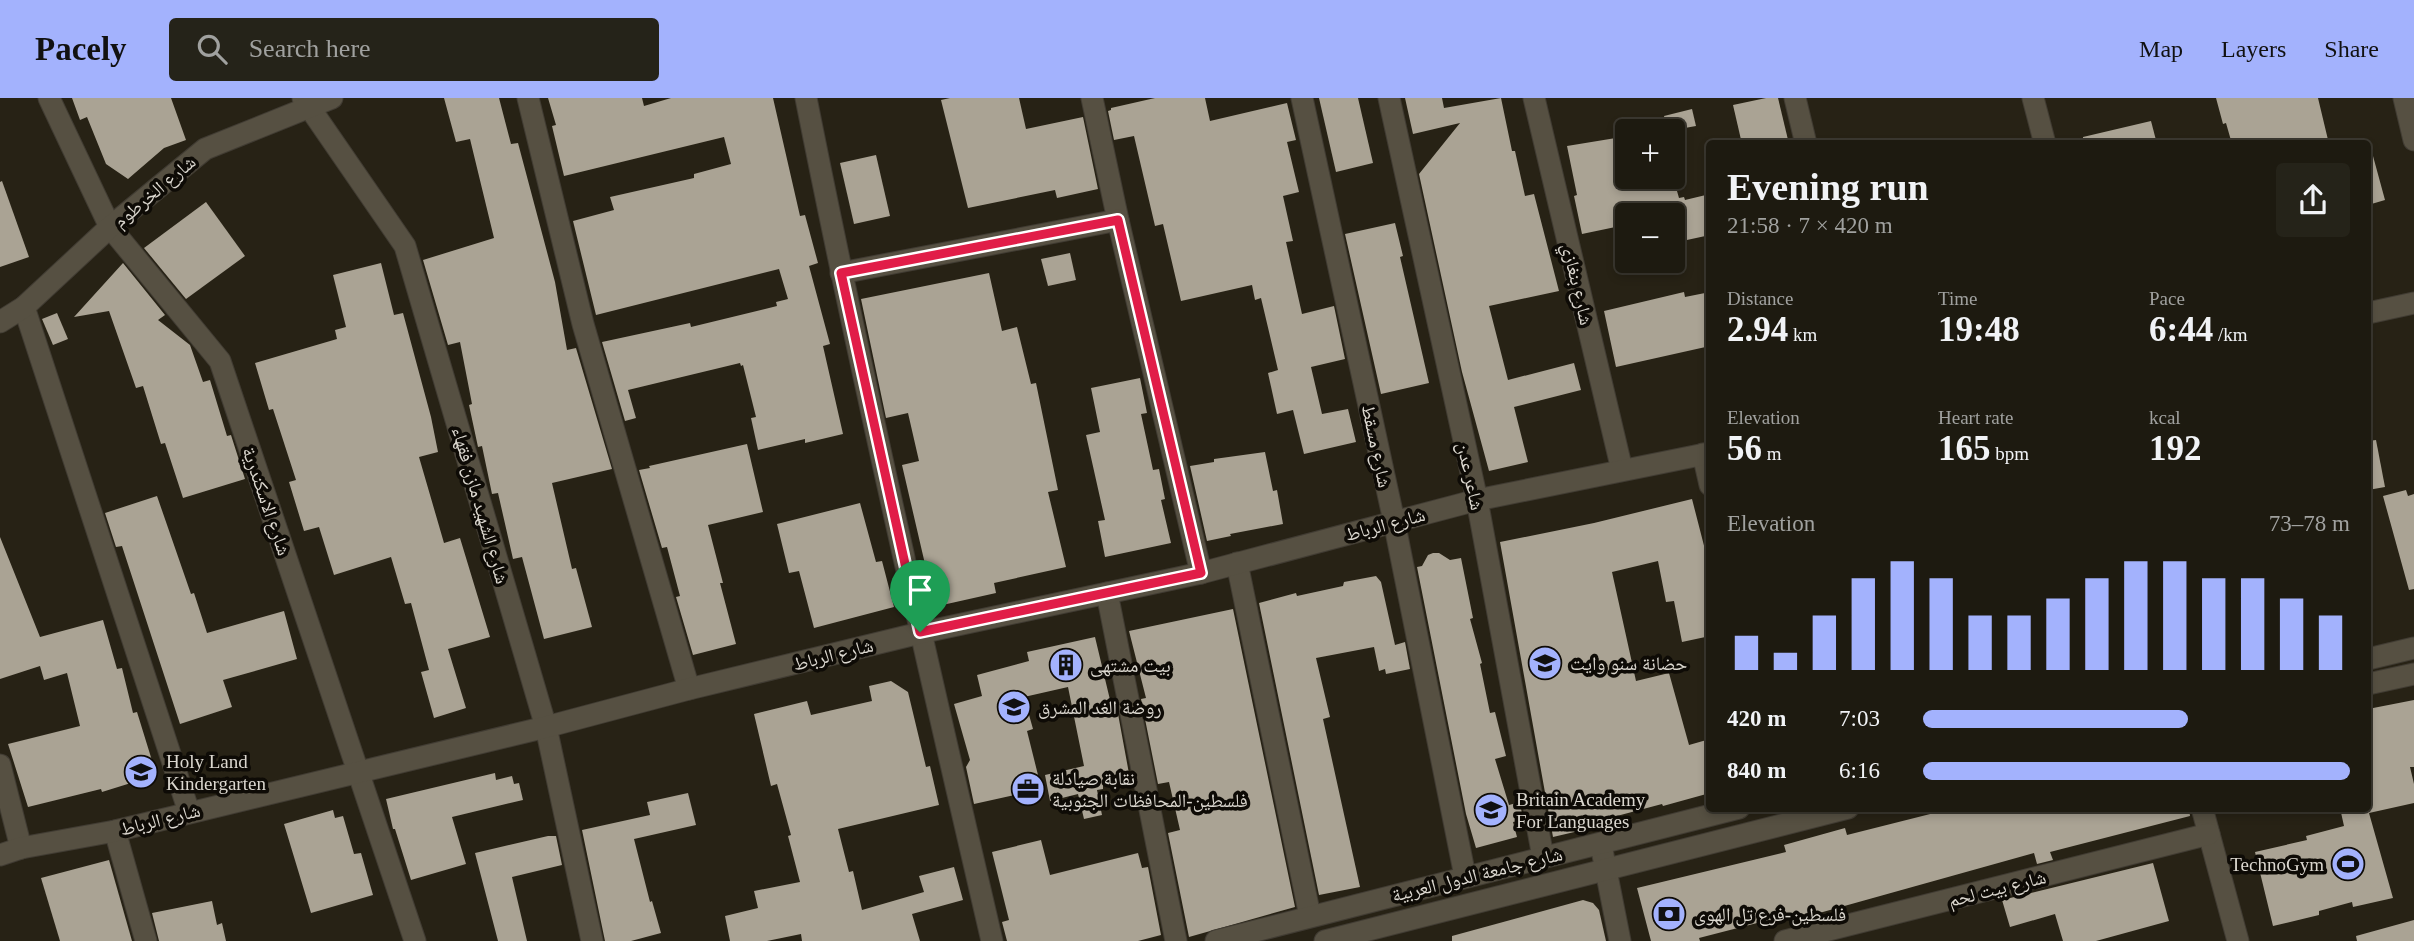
<!DOCTYPE html>
<html lang="en">
<head>
<meta charset="utf-8">
<style>
	:root { --surface:#1d1a10; --page:#252319; --text:#f1f3f6; --muted:#a0a19f; --line:#3b3830; --accent:#a3b2fd }
	body { margin:0; font-family:"Times New Roman","Noto Naskh Arabic",serif; background:var(--page); color:var(--text); height:100vh; display:flex; flex-direction:column; font-size:26px; white-space:nowrap }
	* { box-sizing:border-box; margin:0 }
	p { font-size:23px; color:var(--muted) }
	.icon { flex:none; width:38px; height:38px; fill:none; stroke:currentColor; stroke-width:2; stroke-linecap:round; stroke-linejoin:round }
	.map { position:relative; flex:1; overflow:hidden }
	.panel { position:absolute; left:1706px; top:42px; width:665px; height:672px; display:flex; flex-direction:column; background:var(--surface); border-radius:7px; box-shadow:0 4px 10px #0003,0 0 0 2px var(--line) }
	.panel>* { flex:none }
	.buttons { position:absolute; left:1615px; top:21px; display:grid; gap:14px }
	.buttons a { display:grid; place-items:center; width:70px; height:70px; border-radius:7px; background:var(--surface); box-shadow:0 4px 10px #0003,0 0 0 2px var(--line); font-size:35px }
	.pin { position:absolute; display:grid; place-items:center; width:60px; height:60px; color:#fff; margin:-72px -30px; border-radius:50% 50% 50% 0; rotate:-45deg; box-shadow:0 0 7px #0007 }
	.pin .icon { rotate:45deg }
	.round { display:grid; place-items:center; flex:none; width:74px; height:74px; border-radius:7px; background:var(--page) }
	.headline { display:flex; align-items:center; justify-content:space-between; height:119px; padding:0 21px }
	h1 { font-size:38px; font-weight:800; line-height:52px }
	.metrics { display:grid; grid-template-columns:repeat(3,1fr); gap:10px; height:119px; padding:7px 21px }
	.metrics div { display:grid; align-content:center }
	.metrics b { font-size:35px; font-weight:800 }
	.metrics small { font-size:19px; font-weight:400 }
	.metrics p { font-size:19px }
	.chart { height:196px; padding:14px 21px }
	.chart p { display:flex; justify-content:space-between }
	.chart svg { width:100%; height:126px; margin-top:7px; stroke:var(--accent); stroke-width:6 }
	ul { padding:0 21px; list-style:none; font-size:23px }
	li { display:grid; grid-template-columns:112px 84px 1fr; align-items:center; height:52px }
	li i { height:18px; border-radius:9px; background:var(--accent) }
	header { display:flex; align-items:center; gap:42px; box-sizing:border-box; height:98px; padding:0 35px; background:var(--accent); color:#111 }
	header strong { font-size:33px }
	nav { display:flex; gap:38px; margin-inline-start:auto; font-size:24px }
	.search { width:490px; height:63px; background:var(--page); display:flex; align-items:center; gap:18px; box-sizing:border-box; padding:0 24px; border-radius:7px; color:var(--muted); font-size:26px }
	.map>svg:first-child { display:block }
	.building { fill:#aaa394 }
	.lines { fill:none; stroke-linecap:round; stroke-linejoin:round }
	.street-casing { stroke:#413c33; stroke-width:23 }
	.secondary-casing { stroke:#413c33; stroke-width:23 }
	.street { stroke:#565042; stroke-width:21 }
	.secondary { stroke:#565042; stroke-width:21 }
	.route-casing { stroke:#fff; stroke-width:14 }
	.route { stroke:#e11d48; stroke-width:9 }
	.labels { text-anchor:middle; stroke-width:7; stroke-linejoin:round; paint-order:stroke }
	.street-label { font-size:19px; fill:#dbd7cf; stroke:#0e0b06 }
	.poi-label { font-size:19px; fill:#dbd7cf; stroke:#0e0b06; text-anchor:start }
</style>
</head>
<body>
<header>
<strong>Pacely</strong>
<div class="search"><svg class="icon" aria-label="search" viewBox="0 0 24 24"><circle cx="10" cy="10" r="6"/><path d="M15 15l6 6"/></svg>Search here</div>
<nav><a>Map</a><a>Layers</a><a>Share</a></nav>
</header>
<div class="map">
<svg width="2414" height="843" viewBox="0 0 2414 843">
	<rect width="100%" height="100%" fill="#272215"/>
	<g class="building">
		<polygon points="72,0 171,0 186,42 164,50 128,81 106,66 87,19 80,22"/>
		<polygon points="444,0 499,0 511,46 518,45 555,184 567,252 576,250 612,371 552,385 572,471 576,470 592,529 544,541 522,459 513,461 498,395 492,396 482,348 478,349 469,307 472,306 460,244 448,247 423,162 494,140 470,41 456,44"/>
		<polygon points="548,0 642,0 644,8 671,0 773,0 800,118 805,117 818,165 809,168 830,246 823,248 843,336 805,345 805,341 758,352 751,320 756,319 743,267 741,268 740,265 628,292 636,320 625,323 602,244 690,225 691,229 777,208 776,204 788,201 779,171 596,217 573,123 614,112 610,99 694,80 694,76 731,66 724,39 564,78 552,28 556,27"/>
		<polygon points="950,0 1019,0 1026,31 1083,19 1098,91 1057,100 1055,92 968,110 941,2"/>
		<polygon points="1155,0 1205,0 1210,23 1287,5 1296,42 1287,44 1299,94 1283,98 1293,143 1286,144 1302,216 1334,208 1345,261 1311,269 1322,316 1348,311 1356,344 1304,356 1293,312 1277,316 1268,275 1278,272 1261,200 1255,202 1252,187 1181,203 1163,126 1155,128 1134,38 1114,42 1108,13 1111,12 1111,10"/>
		<polygon points="1319,0 1358,0 1373,65 1336,74"/>
		<polygon points="1405,0 1442,0 1444,10 1501,0 1512,53 1515,53 1525,98 1534,96 1559,193 1489,208 1508,282 1574,265 1581,292 1514,309 1528,364 1489,373 1462,274 1419,76 1460,25 1413,36"/>
		<polygon points="1766,0 1778,0 1789,46 1742,46 1733,7"/>
		<polygon points="2216,0 2318,0 2329,46 2260,46 2259,40 2232,46 2226,25 2223,26"/>
		<polygon points="1692,11 1696,28 1668,33 1664,18"/>
		<polygon points="2151,23 2157,46 2083,46 2083,39"/>
		<polygon points="1628,38 1628,79 1673,79 1679,100 1684,99 1685,102 1710,96 1710,137 1673,145 1673,117 1623,117 1625,127 1582,136 1574,98 1577,97 1567,48"/>
		<polygon points="876,57 890,118 854,126 840,65"/>
		<polygon points="2368,58 2373,58 2385,102 2368,107"/>
		<polygon points="2,83 29,159 0,169 0,84"/>
		<polygon points="206,104 245,158 186,201 144,150"/>
		<polygon points="1395,125 1403,158 1400,159 1429,285 1381,296 1345,136"/>
		<polygon points="1070,155 1076,182 1048,188 1041,161"/>
		<polygon points="123,165 165,217 158,222 190,247 203,284 210,282 227,338 231,337 245,381 183,400 165,345 161,346 143,288 136,290 109,213 74,219"/>
		<polygon points="381,165 394,217 403,215 431,319 438,354 419,359 444,445 460,440 490,539 448,551 466,610 434,620 421,574 429,572 411,505 405,506 391,459 334,477 319,429 304,433 289,384 296,382 273,311 269,312 255,265 337,241 335,232 346,229 333,177"/>
		<polygon points="989,175 1002,233 1017,229 1031,286 1036,285 1058,392 1048,394 1066,469 994,485 996,495 929,510 919,467 925,466 902,367 919,363 908,315 886,320 861,201"/>
		<polygon points="1684,194 1685,199 1710,194 1710,248 1616,269 1604,213"/>
		<polygon points="57,215 68,241 53,247 42,221"/>
		<polygon points="1140,280 1147,315 1141,316 1153,372 1159,371 1165,401 1161,402 1171,445 1105,459 1098,423 1105,422 1086,337 1100,334 1091,290"/>
		<polygon points="2376,342 2385,389 2368,392 2368,343"/>
		<polygon points="747,346 763,414 708,427 723,485 720,485 736,546 693,557 676,499 680,498 667,449 662,450 639,372 650,370 649,368"/>
		<polygon points="1265,354 1273,393 1277,392 1283,426 1230,436 1231,438 1207,443 1190,368 1214,364 1214,361"/>
		<polygon points="2406,392 2408,398 2414,396 2414,491 2409,492 2383,398"/>
		<polygon points="157,398 191,496 194,495 207,535 284,513 297,561 223,582 232,609 180,626 122,448 116,449 105,415"/>
		<polygon points="1692,401 1710,471 1710,538 1682,544 1674,503 1666,504 1658,463 1612,474 1636,583 1669,575 1689,647 1710,641 1710,695 1663,708 1662,706 1598,723 1600,728 1553,739 1500,444 1594,425"/>
		<polygon points="860,405 876,464 882,463 894,509 814,530 799,473 789,475 777,426"/>
		<polygon points="0,439 40,539 103,522 117,571 122,570 133,615 137,614 154,669 147,680 102,694 101,691 28,709 8,646 80,628 67,575 44,582 40,568 0,581"/>
		<polygon points="1433,455 1439,455 1450,462 1461,460 1473,520 1470,521 1482,565 1480,566 1490,615 1495,614 1506,658 1495,661 1509,707 1520,704 1523,722 1513,724 1517,739 1476,750 1466,716 1417,469 1422,468 1428,457"/>
		<polygon points="1376,478 1381,484 1395,547 1405,544 1410,571 1386,576 1385,571 1379,573 1374,549 1316,560 1330,619 1323,621 1360,789 1319,797 1259,505 1296,495 1297,498 1343,488 1344,484"/>
		<polygon points="1233,511 1295,809 1189,839 1168,735 1180,732 1169,684 1158,686 1141,601 1146,600 1129,533"/>
		<polygon points="1095,539 1111,606 1116,605 1130,681 1103,687 1103,691 1097,692 1102,717 1084,721 1078,696 1050,703 1045,677 1084,668 1068,589 1024,599 1033,631 1027,633 1038,677 1019,696 974,706 966,669 970,662 954,606 982,598 977,577 1029,563 1027,554"/>
		<polygon points="891,583 908,594 926,669 930,668 939,707 838,731 849,774 853,773 862,812 924,794 919,778 954,769 963,802 912,816 920,843 802,843 801,836 767,843 730,843 725,818 758,810 754,793 800,784 788,738 791,737 777,686 771,688 754,616 807,603 811,617 872,603 869,588"/>
		<polygon points="2414,602 2414,669 2410,669 2414,686 2414,705 2369,715 2393,800 2353,809 2352,804 2319,813 2319,817 2273,828 2255,754 2307,742 2306,738 2344,728 2340,710 2368,710 2368,611"/>
		<polygon points="495,675 496,682 512,678 514,686 519,685 523,702 452,719 466,766 411,782 395,731 393,731 386,701"/>
		<polygon points="688,695 696,727 634,741 650,804 652,803 661,835 631,843 605,843 582,732 650,717 647,704"/>
		<polygon points="1954,710 2189,710 2190,718 2050,754 2053,762 2037,766 2034,755 1805,819 1804,816 1762,827 1761,824 1699,840 1700,843 1651,843 1637,790 1786,754 1784,747 1845,730 1847,737"/>
		<polygon points="333,712 335,720 343,718 354,756 361,755 373,797 311,815 284,726"/>
		<polygon points="548,738 556,738 562,767 512,779 527,843 498,843 475,755"/>
		<polygon points="1041,742 1050,777 1138,755 1142,770 1148,769 1161,837 1138,843 1007,843 1002,824 1009,822 992,754"/>
		<polygon points="109,762 132,843 60,843 41,780"/>
		<polygon points="2153,765 2169,823 2096,843 2063,843 2055,816 2010,829 2002,802"/>
		<polygon points="1583,802 1593,805 1599,812 1606,843 1452,843 1452,838"/>
		<polygon points="212,803 217,827 222,825 226,843 159,843 152,815"/>
		<polygon points="2414,822 2414,843 2357,843 2356,838"/>
	</g>
	<g class="lines">
		<defs>
			<g id="street">
				<polyline points="49,0 110,129 220,263 415,843"/>
				<polyline points="303,0 405,148 546,629 592,843"/>
				<polyline points="528,0 583,226 689,591"/>
				<path d="M806 0C862 282 927 563 992 843"/>
				<polyline points="1092,0 1118,122 1201,475"/>
				<polyline points="1302,0 1394,423 1465,778"/>
				<polyline points="1389,0 1477,402 1543,759"/>
				<polyline points="1534,0 1622,372"/>
				<polyline points="1795,0 1806,46"/>
				<polyline points="2033,0 2045,46"/>
				<polyline points="2404,0 2414,42"/>
				<polyline points="841,175 1118,122"/>
				<polyline points="24,209 189,714"/>
				<polyline points="2368,215 2414,205"/>
				<polyline points="0,224 24,209 110,129 205,51 332,0"/>
				<polyline points="1703,356 1710,387"/>
				<polyline points="1237,465 1310,818"/>
				<polyline points="1107,495 1176,843"/>
				<polyline points="0,667 21,750"/>
				<polyline points="2202,710 2238,843"/>
				<polyline points="115,733 146,843"/>
				<polyline points="1601,747 1620,843"/>
				<polyline points="0,757 21,750 115,733 546,629 689,591 920,535 1201,475 1477,402 1710,355"/>
				<polyline points="1785,843 2209,736"/>
			</g>
			<g id="secondary">
				<polyline points="2368,561 2414,550"/>
				<polyline points="2368,586 2414,576"/>
				<polyline points="1216,843 1739,710"/>
				<polyline points="1325,843 1848,710"/>
			</g>
		</defs>
		<use href="#street" class="street-casing"/>
		<use href="#secondary" class="secondary-casing"/>
		<use href="#street" class="street"/>
		<use href="#secondary" class="secondary"/>
	</g>
	<g class="lines">
		<defs>
			<polygon id="route" points="1118,122 1201,475 920,534 841,175"/>
		</defs>
		<use href="#route" class="route-casing"/>
		<use href="#route" class="route"/>
	</g>
	<defs>
		<symbol id="school-disc" viewBox="-11 -11 22 22"><circle r="9.5" fill="#a3b2fd" stroke="#0e0b06"/><path d="M0-5L7-2L0 1L-7-2ZM-4 1L0 2.5L4 1V4Q0 6-4 4Z" fill="#111"/></symbol>
		<symbol id="building-disc" viewBox="-11 -11 22 22"><circle r="9.5" fill="#a3b2fd" stroke="#0e0b06"/><path d="M-4-6H4V6H1V3H-1V6H-4ZM-2.5-4.3h1.7v1.8h-1.7ZM.8-4.3h1.7v1.8H.8ZM-2.5-1h1.7V.8h-1.7ZM.8-1h1.7V.8H.8Z" fill="#111"/></symbol>
		<symbol id="office-disc" viewBox="-11 -11 22 22"><circle r="9.5" fill="#a3b2fd" stroke="#0e0b06"/><path d="M-6-3h4V-5.5h4V-3h4V5H-6ZM-1-4.5V-3h2v-1.5ZM-6 0V1H6V0Z" fill="#111"/></symbol>
		<symbol id="university-disc" viewBox="-11 -11 22 22"><circle r="9.5" fill="#a3b2fd" stroke="#0e0b06"/><path d="M0-5L7-2L0 1L-7-2ZM-4 1L0 2.5L4 1V4Q0 6-4 4Z" fill="#111"/></symbol>
		<symbol id="stadium-disc" viewBox="-11 -11 22 22"><circle r="9.5" fill="#a3b2fd" stroke="#0e0b06"/><path d="M0-5a6.5 5 0 1 0 0 10a6.5 5 0 1 0 0-10ZM-3.5-1.8h7v3.6h-7Z" fill="#111"/></symbol>
		<symbol id="bank-disc" viewBox="-11 -11 22 22"><circle r="9.5" fill="#a3b2fd" stroke="#0e0b06"/><path d="M-6-4H6V4H-6ZM0-2.3a2.3 2.3 0 1 0 0 4.6a2.3 2.3 0 1 0 0-4.6Z" fill="#111"/></symbol>
	</defs>
	<g fill-rule="evenodd">
		<use href="#school-disc" x="1526" y="546" width="38" height="38"/>
		<use href="#building-disc" x="1047" y="548" width="38" height="38"/>
		<use href="#school-disc" x="995" y="590" width="38" height="38"/>
		<use href="#school-disc" x="122" y="655" width="38" height="38"/>
		<use href="#office-disc" x="1009" y="672" width="38" height="38"/>
		<use href="#university-disc" x="1472" y="693" width="38" height="38"/>
		<use href="#stadium-disc" x="2329" y="747" width="38" height="38"/>
		<use href="#bank-disc" x="1650" y="797" width="38" height="38"/>
	</g>
	<g class="labels">
		<g class="street-label">
			<text transform="translate(154 93) rotate(-40)" y="7">شارع الخرطوم</text>
			<text transform="translate(1578 186) rotate(77)" y="7">شارع بنغازي</text>
			<text transform="translate(1377 348) rotate(78)" y="7">شارع مسقط</text>
			<text transform="translate(1471 378) rotate(78)" y="7">شاعر عدن</text>
			<text transform="translate(267 403) rotate(71)" y="7">شارع الاسكندرية</text>
			<text transform="translate(481 407) rotate(74)" y="7">شارع الشهيد مازن فقهاء</text>
			<text transform="translate(1385 426) rotate(-15)" y="7">شارع الرباط</text>
			<text transform="translate(833 556) rotate(-14)" y="7">شارع الرباط</text>
			<text transform="translate(160 721) rotate(-14)" y="7">شارع الرباط</text>
			<text transform="translate(1477 776) rotate(-14)" y="7">شارع جامعة الدول العربية</text>
			<text transform="translate(1997 790) rotate(-14)" y="7">شارع بيت لحم</text>
		</g>
		<g class="poi-label">
			<text x="1570" y="572">حضانة سنو وايت</text>
			<text x="1090" y="574">بيت مشتهى</text>
			<text x="1038" y="616">روضة الغد المشرق</text>
			<text x="166" y="670">Holy Land<tspan x="166" dy="22">Kindergarten</tspan></text>
			<text x="1052" y="687">نقابة صيادلة<tspan x="1052" dy="22">فلسطين-المحافظات الجنوبية</tspan></text>
			<text x="1516" y="708">Britain Academy<tspan x="1516" dy="22">For Languages</tspan></text>
			<text x="2324" y="773" text-anchor="end">TechnoGym</text>
			<text x="1694" y="823">فلسطين-فرع تل الهوى</text>
		</g>
	</g>
</svg>
<div class="buttons">
<a>+</a>
<a>−</a>
</div>
<div class="pin" style="left:920px;top:534px;background:#1e9e55"><svg class="icon" aria-label="arrive" viewBox="0 0 24 24"><path d="M6 21V4h12l-3 4 3 4H6"/></svg></div>
<section class="panel">
<div class="headline"><div><h1>Evening run</h1><p>21:58 · 7 × 420 m</p></div><a class="round"><svg class="icon" aria-label="share" viewBox="0 0 24 24"><path d="M12 15V3M7 8l5-5 5 5M5 13v7h14v-7"/></svg></a></div>
<div class="metrics">
<div><p>Distance</p><b>2.94<small> km</small></b></div>
<div><p>Time</p><b>19:48</b></div>
<div><p>Pace</p><b>6:44<small> /km</small></b></div>
</div>
<div class="metrics">
<div><p>Elevation</p><b>56<small> m</small></b></div>
<div><p>Heart rate</p><b>165<small> bpm</small></b></div>
<div><p>kcal</p><b>192</b></div>
</div>
<div class="chart"><p><span>Elevation</span>73–78 m</p>
<svg viewBox="0 0 160 44" preserveAspectRatio="none"><path d="M5 44V32M15 44V38M25 44V25M35 44V12M45 44V6M55 44V12M65 44V25M75 44V25M85 44V19M95 44V12M105 44V6M115 44V6M125 44V12M135 44V12M145 44V19M155 44V25"/></svg>
</div>
<ul>
<li><b>420 m</b>7:03<i style="width:62%"></i></li>
<li><b>840 m</b>6:16<i style="width:100%"></i></li>
</ul>
</section>
</div>
</body>
</html>
